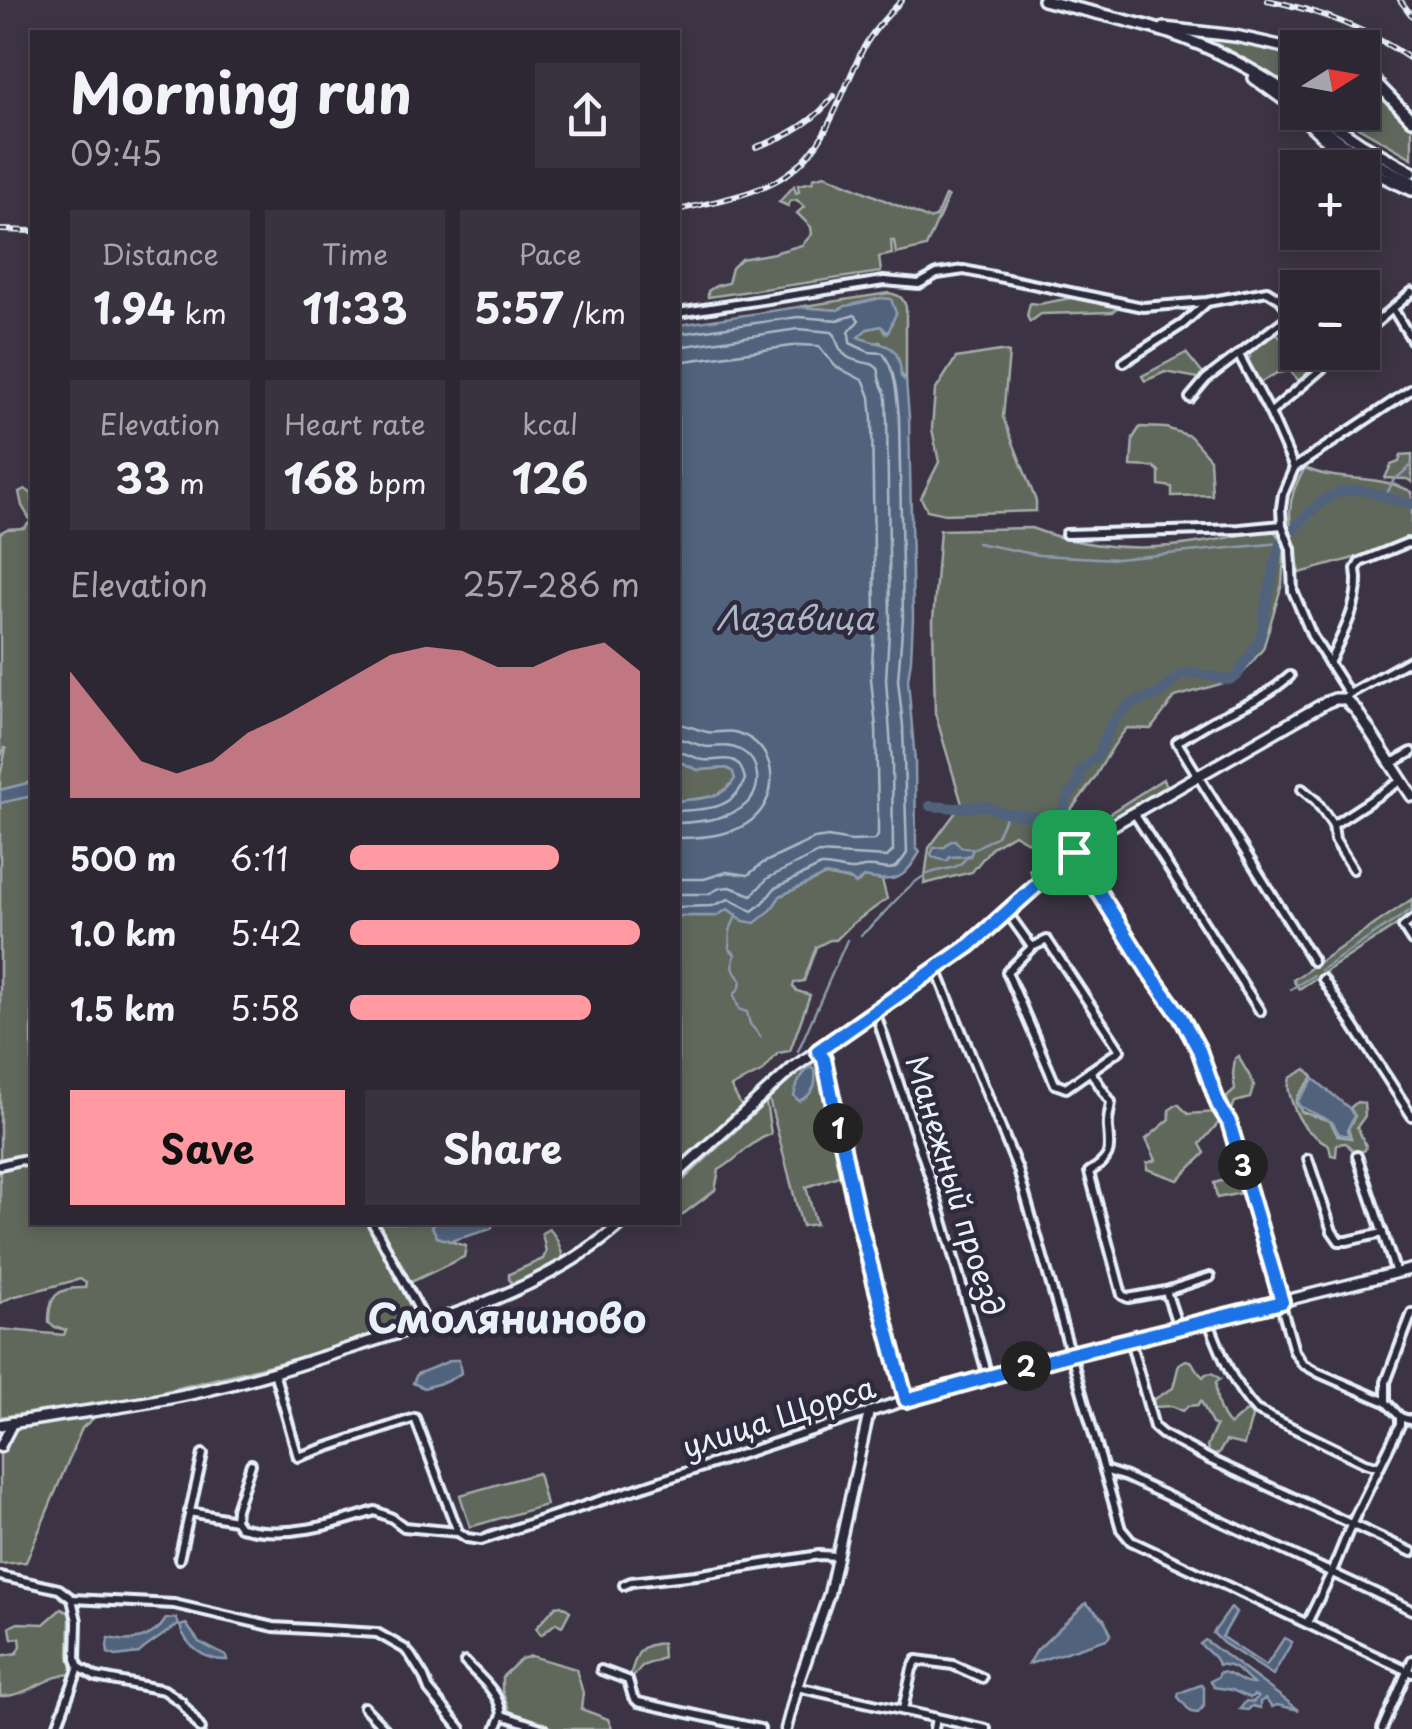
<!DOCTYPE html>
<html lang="en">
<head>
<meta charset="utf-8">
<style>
	:root { --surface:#2d2733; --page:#39333f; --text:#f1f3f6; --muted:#a7a5ac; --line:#48444e; --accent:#ff9aa2 }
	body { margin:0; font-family:"Playpen Sans",sans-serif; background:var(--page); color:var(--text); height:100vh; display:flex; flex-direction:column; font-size:38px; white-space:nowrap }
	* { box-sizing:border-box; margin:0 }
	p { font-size:32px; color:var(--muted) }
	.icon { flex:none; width:55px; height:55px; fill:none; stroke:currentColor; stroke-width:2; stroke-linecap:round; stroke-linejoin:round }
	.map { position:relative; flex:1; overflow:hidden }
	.drawer { position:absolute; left:30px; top:30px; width:650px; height:1195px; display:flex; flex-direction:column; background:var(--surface); border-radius:0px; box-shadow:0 5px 15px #0003,0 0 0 2px var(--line) }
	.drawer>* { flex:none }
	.needle { width:65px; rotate:79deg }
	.tools { position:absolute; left:1280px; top:30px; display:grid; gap:20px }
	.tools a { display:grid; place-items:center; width:100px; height:100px; border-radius:0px; background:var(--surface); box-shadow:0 5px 15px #0003,0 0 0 2px var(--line); font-size:50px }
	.pin { position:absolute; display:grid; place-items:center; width:85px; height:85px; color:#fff; margin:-42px; border-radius:20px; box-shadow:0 5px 15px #0006 }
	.km { position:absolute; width:50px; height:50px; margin:-25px; border-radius:50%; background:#222; color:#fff; font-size:28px; line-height:50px; text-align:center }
	.round { display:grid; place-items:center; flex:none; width:105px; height:105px; border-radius:0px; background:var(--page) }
	.overview { display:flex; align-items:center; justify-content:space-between; height:170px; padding:0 40px }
	h1 { font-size:55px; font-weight:700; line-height:75px }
	.stats { display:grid; grid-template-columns:repeat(3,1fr); gap:15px; height:170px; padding:10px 40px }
	.stats div { display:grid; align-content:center; border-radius:0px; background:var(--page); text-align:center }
	.stats b { font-size:42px; font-weight:700 }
	.stats small { font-size:28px; font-weight:400 }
	.stats p { font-size:28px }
	.chart { height:280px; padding:20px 40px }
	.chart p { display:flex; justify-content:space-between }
	.chart svg { width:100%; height:180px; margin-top:10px; fill:var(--accent); opacity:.7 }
	.primary-button { display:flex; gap:20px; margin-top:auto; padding:20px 40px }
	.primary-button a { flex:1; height:115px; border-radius:0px; background:var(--accent); color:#111; font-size:40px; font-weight:700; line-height:115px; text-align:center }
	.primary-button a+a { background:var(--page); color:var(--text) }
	ul { padding:0 40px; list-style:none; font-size:32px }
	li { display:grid; grid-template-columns:160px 120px 1fr; align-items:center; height:75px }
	li i { height:25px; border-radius:12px; background:var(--accent) }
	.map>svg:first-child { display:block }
	.green { fill:#60685b; stroke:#a4acaa; stroke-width:2.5 }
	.water { fill:#51627c; stroke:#8d9bae; stroke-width:2.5 }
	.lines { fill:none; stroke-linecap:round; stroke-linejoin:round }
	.shore { stroke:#acb8c6; stroke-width:2.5 }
	.stream { stroke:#8d9bae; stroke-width:2.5 }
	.river { stroke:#51627c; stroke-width:10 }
	.minor-casing { stroke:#e8f1f8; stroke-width:14 }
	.tertiary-casing { stroke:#e8f1f8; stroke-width:15 }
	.secondary-casing { stroke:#e8f1f8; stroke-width:16 }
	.minor { stroke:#2f2a3d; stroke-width:6 }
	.tertiary { stroke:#2f2a3d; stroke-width:8 }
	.secondary { stroke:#2f2a3d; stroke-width:9 }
	.rail-casing { stroke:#e8f1f8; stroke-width:6 }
	.rail { stroke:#2f2a3d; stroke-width:2.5; stroke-dasharray:8; stroke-linecap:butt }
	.route-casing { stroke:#fff; stroke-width:20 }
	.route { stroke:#1a73e8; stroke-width:12 }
	.labels { text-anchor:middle; stroke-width:9; stroke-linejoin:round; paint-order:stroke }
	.street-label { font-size:30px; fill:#e8f1f8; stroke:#2f2a3d }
	.water-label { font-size:32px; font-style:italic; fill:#acb8c6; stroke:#2f2a3d }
	.district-label { font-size:40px; font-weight:bold; fill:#e8f1f8; stroke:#2f2a3d }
</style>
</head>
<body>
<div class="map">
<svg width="1412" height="1729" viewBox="0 0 1412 1729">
	<rect width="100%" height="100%" fill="#3c3444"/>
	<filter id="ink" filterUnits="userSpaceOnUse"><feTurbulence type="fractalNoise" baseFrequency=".01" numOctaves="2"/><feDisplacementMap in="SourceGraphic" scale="20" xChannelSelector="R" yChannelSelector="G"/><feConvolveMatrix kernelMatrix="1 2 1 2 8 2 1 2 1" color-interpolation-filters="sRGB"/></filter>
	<g filter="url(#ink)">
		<g class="green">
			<polygon points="1182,32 1297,53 1297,95 1233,52"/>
			<polygon points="1363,78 1376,87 1412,127 1412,158 1351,123 1349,125 1334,113 1362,112"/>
			<polygon points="825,175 929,219 936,217 945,196 948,197 926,247 896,254 894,241 891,241 892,254 879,257 881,272 708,297 708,291 716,286 728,283 732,268 741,259 774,253 802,245 812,234 811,227 797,213 804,207 797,200 790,201 788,206 779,202 794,186 796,193 799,192 798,185 813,182 813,178"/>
			<path d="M889 293C899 295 903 297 906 307V381L880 342 873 343 858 338V335L867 329 882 326 885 332 896 313 846 306 838 310 798 307Z"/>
			<polygon points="1071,298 1117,307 1113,312 1041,314 1030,322 1027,316 1030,303 1039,304"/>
			<polygon points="1276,332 1292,352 1297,348 1298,352 1319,353 1325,360 1300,382 1290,371 1277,373 1257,384 1247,360 1250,357 1248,351"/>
			<polygon points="1000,351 1009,353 1003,417 1036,501 1036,511 945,514 927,510 921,498 939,462 932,429 935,391 956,358"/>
			<polygon points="1186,353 1203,374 1198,378 1165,372 1145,381 1142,376"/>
			<polygon points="1140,427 1166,428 1190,436 1210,459 1212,495 1172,496 1172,487 1159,485 1159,471 1154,467 1131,466 1133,438"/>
			<polygon points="1412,454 1412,482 1407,479 1385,478 1391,465 1399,462 1401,455"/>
			<path d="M1305 468C1341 484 1378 473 1412 492V538L1354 558 1300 573C1292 532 1280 506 1305 468Z"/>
			<polygon points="25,489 32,494 32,782 0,790 0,776 6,749 4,748 0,759 0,533 7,529 24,528 31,521 22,506 19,492"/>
			<path d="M1031 528C1087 549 1144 552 1203 542 1227 539 1249 532 1273 530L1285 544 1282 584 1263 649 1238 679 1175 697 1151 729 1127 728C1113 744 1105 760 1095 777 1079 802 1058 825 1038 848L1014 834 992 847 972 872 924 884 929 848 962 804 935 713 933 621 940 530Z"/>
			<path d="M678 761 698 770 727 768 733 772 735 779C722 800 700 798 678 801Z"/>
			<polygon points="1163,779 1167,785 1098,828 1034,878 1029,870 1096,822"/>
			<path d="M26 796H32V1222L435 1223 432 1227 437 1237 466 1246 464 1257 407 1284 419 1314 415 1324 399 1333 146 1396 0 1417V1329L64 1335 66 1330 55 1327 49 1322C49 1296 57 1287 85 1288L86 1283 80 1279 12 1297 0 1303V803Z"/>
			<polygon points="825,875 859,882 863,877 882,880 887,899 852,924 836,940 830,940 816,947 804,981 794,983 793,987 797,991 810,995 790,1051 778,1053 763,1071 731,1087 742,1107 678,1163 678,916 716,916 728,909 744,921 771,910 780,896"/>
			<polygon points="1412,899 1412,915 1299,989 1293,980"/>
			<path d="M1239 1056C1243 1068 1250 1074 1254 1085L1250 1098 1235 1102 1231 1112 1228 1111 1227 1097 1235 1090 1233 1074 1235 1058Z"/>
			<polygon points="815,1057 819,1062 842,1175 806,1187 816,1224 802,1226 769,1099"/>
			<path d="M1306 1069 1313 1077 1298 1096 1296 1103 1302 1112 1330 1121 1338 1136 1351 1138 1348 1129 1355 1116 1350 1108 1357 1102 1364 1103 1365 1116 1357 1127 1366 1146 1365 1150 1356 1154 1346 1143 1337 1144 1336 1156 1331 1155 1329 1145C1308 1133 1300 1125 1292 1102 1289 1092 1287 1088 1290 1078Z"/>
			<path d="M766 1102 771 1134C749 1142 739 1159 719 1170L715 1190 678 1218V1185Z"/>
			<polygon points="1178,1104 1188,1114 1217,1112 1222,1119 1200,1144 1205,1153 1178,1180 1147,1169 1147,1163 1156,1160 1146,1139 1170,1119 1169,1110"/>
			<polygon points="1242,1175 1246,1192 1217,1198 1214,1183"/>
			<path d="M549 1229C556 1235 564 1253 562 1262L524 1283H512L509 1279V1274L543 1259 546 1252 542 1233Z"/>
			<path d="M1186 1360 1192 1362 1197 1371 1203 1377 1206 1374 1212 1373 1220 1379 1216 1382C1215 1396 1219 1416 1230 1425L1245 1412 1250 1411 1252 1417 1244 1445 1226 1441 1219 1453 1213 1456 1209 1454 1207 1446 1216 1426 1212 1424 1201 1401 1198 1405 1188 1406 1183 1411 1172 1406 1154 1407 1153 1400 1173 1388 1179 1364Z"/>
			<polygon points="103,1410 82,1428 26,1562 0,1564 0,1439 20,1426"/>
			<polygon points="538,1473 546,1505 470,1527 460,1495"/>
			<polygon points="561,1605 570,1611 562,1626 556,1623 541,1635 536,1628 556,1606"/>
			<path d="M61 1609 70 1613 69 1655 73 1674C47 1674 27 1698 0 1696V1656L17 1653 21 1646 20 1638 12 1639 10 1627 18 1623 44 1624Z"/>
			<path d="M662 1643 663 1658 642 1666 633 1677 630 1676C637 1654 637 1645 662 1643Z"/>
			<polygon points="531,1656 576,1669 583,1693 581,1709 608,1719 612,1729 556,1729 511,1715 502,1691 502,1677 521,1659"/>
		</g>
		<g class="water">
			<path d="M881 298 891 299 896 313 888 333 881 326 867 329 858 337C884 348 900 339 901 377L906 381 909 417 913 618 911 659 908 680 915 762 916 848 920 852C902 882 896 882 863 877L856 884 849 879 825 875 780 896 771 910 755 923 744 921 728 909 716 916H678V801C700 798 723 800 735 779L733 772 727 768 698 770 678 761V325L798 307 838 310 846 306Z"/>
			<polygon points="32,782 32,796 0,803 0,790"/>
			<polygon points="955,840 961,847 973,849 970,856 950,857 947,861 932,857 931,854 934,848 945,847 949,842"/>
			<path d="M810 1067 815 1070C817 1085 813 1095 799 1101L794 1096C797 1083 800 1076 810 1067Z"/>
			<polygon points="1314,1079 1349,1108 1354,1116 1347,1130 1349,1136 1339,1134 1332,1122 1299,1106 1298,1100"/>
			<polygon points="435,1223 435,1222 494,1223 491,1229 451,1241 437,1237 432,1226"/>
			<polygon points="452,1360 459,1360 461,1373 448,1381 424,1388 413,1383 417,1374"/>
			<polygon points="1086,1603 1104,1619 1111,1634 1107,1639 1029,1664 1037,1650"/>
			<polygon points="1231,1608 1236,1613 1222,1637 1266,1666 1284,1638 1292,1642 1273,1675 1223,1643 1213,1633"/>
			<path d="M176 1618 179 1625C175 1626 141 1650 139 1653L116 1656 108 1653 107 1645 109 1638C130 1644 154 1639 166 1619Z"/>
			<path d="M186 1624 199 1642 226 1656 227 1660C206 1661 186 1647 180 1626Z"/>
			<path d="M1205 1640 1299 1710 1277 1705 1272 1707 1265 1699 1260 1702V1708L1252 1706 1248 1710 1240 1709 1246 1701 1253 1702 1258 1697 1254 1695 1250 1698 1232 1690 1214 1687 1211 1681 1218 1677 1220 1672C1232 1671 1241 1685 1253 1684 1243 1675 1234 1663 1219 1665L1214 1657 1200 1644Z"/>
			<polygon points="1201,1685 1204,1687 1204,1705 1198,1713 1191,1712 1178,1697 1179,1693"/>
		</g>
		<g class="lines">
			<g class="shore">
				<path d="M678 334 798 317 838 320 855 315 859 320 849 332 850 343 869 352 883 353C896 372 897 396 899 418L903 618 898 680 903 726 907 853C891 880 885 864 863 867 860 868 858 870 855 870 844 871 832 865 821 866L775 888 763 903 752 911 729 899 712 906 678 907"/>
				<path d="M678 347 798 329 832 332 835 335C843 372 870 356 878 369 880 371 878 375 879 377 880 383 883 388 885 393 887 401 886 411 887 419L890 618 886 679 892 762 893 851 887 857 818 853 768 878 752 895 730 887 720 888 708 894H678"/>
				<polyline points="678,362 799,345 819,346 835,366 864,381 870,397 872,420 875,618 871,679 876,728 878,809 878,836 874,840 851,841 828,837 814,839 763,863 748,875 727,872 704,879 678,879"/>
				<path d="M678 724C689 725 697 730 707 732 717 734 728 729 738 733 777 745 782 795 752 820 733 836 701 838 678 838"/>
				<path d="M678 739C689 740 698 746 708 747 720 747 729 744 740 750 750 755 756 764 757 775 761 816 706 822 678 823"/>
				<path d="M678 752C687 753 694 758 703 760 723 762 738 750 745 779 734 810 706 809 678 811"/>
			</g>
			<g class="stream">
				<polyline points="1385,498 1393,481 1412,465"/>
				<polyline points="977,543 1039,555 1117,559 1280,543"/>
				<polyline points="972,850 997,836 1007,813"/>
				<path d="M737 914 730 930 729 948 735 954C732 965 732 971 741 980L740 987 734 995 739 1009 747 1012 750 1024 761 1037"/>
				<path d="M861 935C882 919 903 887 926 875 943 866 956 874 968 855"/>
				<polyline points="1321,970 1412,909"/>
				<polyline points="1291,989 1314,975"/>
				<polyline points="798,1051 847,940"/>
				<polyline points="713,1149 800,1068"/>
				<polyline points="689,1169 705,1155"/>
			</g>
			<g class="river">
				<path d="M1293 530C1318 504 1334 482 1374 493 1387 497 1398 502 1412 504"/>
				<path d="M930 806 956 808 987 806 998 811 1049 819 1059 815 1065 806 1066 799 1081 780 1078 773 1098 755 1112 723 1128 705 1160 693 1182 674 1195 673 1229 680 1237 676C1246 657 1265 641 1263 618L1280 543"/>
			</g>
			<defs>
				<g id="minor">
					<polyline points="1393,309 1412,340"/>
					<polyline points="678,313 884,281 919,284 937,274 964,270 1143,307 1207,302 1267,291 1280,299 1298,321"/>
					<polyline points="1362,335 1412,292"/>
					<polyline points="1325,352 1332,361"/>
					<polyline points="1239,355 1270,413 1294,468 1283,494 1281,508 1282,525 1291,549 1293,591 1312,636 1349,694 1345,699"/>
					<polyline points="1124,362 1183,324 1206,303"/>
					<polyline points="1190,398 1206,379 1292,314"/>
					<polyline points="1270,413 1341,352"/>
					<polyline points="1294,468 1412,389"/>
					<polyline points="1066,534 1240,529 1282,525"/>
					<path d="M1329 663C1342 635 1362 601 1356 569L1360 562 1407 543 1412 544"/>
					<path d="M1290 676C1264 699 1242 706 1212 721 1200 728 1189 735 1177 742L1313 961"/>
					<polyline points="1349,694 1412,659"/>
					<polyline points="1392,763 1412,752"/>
					<polyline points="1302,789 1316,801 1333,825 1335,840 1353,869"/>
					<polyline points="1134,813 1260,1011"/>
					<polyline points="1333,825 1402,780"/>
					<polyline points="1074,852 1151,975 1181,1017 1199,1050 1218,1103 1229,1121 1294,1351 1303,1364 1319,1373 1386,1402 1400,1417 1412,1421"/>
					<polyline points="1007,912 1032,947"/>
					<polyline points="1412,920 1403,927 1412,941"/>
					<polygon points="1047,940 1120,1050 1066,1088 1055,1084 1007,972 1032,947"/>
					<polyline points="936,969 1018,1170 1104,1470 1126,1477 1412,1610"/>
					<polyline points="1323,979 1412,1116"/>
					<polyline points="875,1011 936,1196 988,1376"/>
					<polyline points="817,1051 824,1059 858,1218 906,1400"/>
					<path d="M1090 1071 1111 1102C1110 1111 1107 1120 1108 1128 1110 1152 1112 1158 1089 1172L1122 1295 1128 1298 1166 1291 1178 1327"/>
					<polyline points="1357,1156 1396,1273"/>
					<polyline points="1308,1159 1332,1231 1339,1241 1347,1241 1383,1233"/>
					<polyline points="0,1165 21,1160 32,1162"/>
					<polyline points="372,1222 423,1317 432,1323"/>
					<polyline points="1166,1291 1210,1277"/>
					<path d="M1208 1320C1221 1352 1232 1385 1256 1410L1365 1463 1380 1467"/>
					<polyline points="1130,1340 1154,1427 1162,1434 1211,1460 1412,1552"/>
					<polyline points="274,1372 298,1457 415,1418 458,1532"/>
					<polyline points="1386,1402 1386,1382 1412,1313"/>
					<polyline points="1104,1470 1121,1529 1131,1541 1412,1673"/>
					<polyline points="189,1512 235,1520"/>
					<path d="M235 1520 240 1527C286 1539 332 1525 375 1511L392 1518 404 1527 458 1532 467 1538 481 1540 869 1412"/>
					<polyline points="235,1520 236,1509 251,1464"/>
					<polyline points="179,1559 203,1454"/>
					<polyline points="0,1576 59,1589 72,1599"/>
					<polyline points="624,1585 631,1582 696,1575 819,1555 837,1556"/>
					<polyline points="72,1599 174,1604 274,1627 377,1633 405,1649 411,1656 424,1677 429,1690 461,1729"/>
					<polyline points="72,1599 77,1621 76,1659 79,1667 96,1677 164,1690 181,1702 201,1729"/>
					<polyline points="1307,1623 1332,1572 1351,1525 1400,1425 1400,1417"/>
					<path d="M465 1662C480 1678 500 1693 502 1715L544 1729"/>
					<polyline points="601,1670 628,1680 633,1697 638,1702 760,1729"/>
					<polyline points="797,1687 986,1729"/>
					<polyline points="364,1707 385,1729"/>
					<polyline points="903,1709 912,1669 917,1660 953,1665 982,1678"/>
					<polyline points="56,1729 79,1667"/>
					<polyline points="496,1729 502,1715"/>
					<polyline points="934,1729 936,1718"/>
					<polyline points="1382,1729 1412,1660"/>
				</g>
				<g id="tertiary">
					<polyline points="0,1447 13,1422"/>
					<polyline points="786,1729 797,1687 829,1594 869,1412 938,1390 1071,1354 1412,1269"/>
				</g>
				<g id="secondary">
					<path d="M1043 0C1078 9 1115 17 1150 27 1203 42 1253 68 1298 100"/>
					<polyline points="1164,28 1235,36 1298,50"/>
					<polyline points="1362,68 1412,120"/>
					<polyline points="1254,78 1298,110"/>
					<path d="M1298 112C1333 151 1364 170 1412 190"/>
					<polyline points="1315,112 1362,144 1412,172"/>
					<polyline points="1331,112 1342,127"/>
					<polyline points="1307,117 1357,153 1412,182"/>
					<polyline points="678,1173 793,1068 970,945 1074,852 1104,830 1327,702 1335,699 1345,699 1356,710 1412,796"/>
					<path d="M0 1425C67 1413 136 1407 203 1391 264 1377 325 1356 385 1337 467 1312 558 1281 623 1222"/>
				</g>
			</defs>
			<use href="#minor" class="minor-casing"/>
			<use href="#tertiary" class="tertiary-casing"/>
			<use href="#secondary" class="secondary-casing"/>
			<use href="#minor" class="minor"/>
			<use href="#tertiary" class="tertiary"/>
			<use href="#secondary" class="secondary"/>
			<defs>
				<g id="rail">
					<path d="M1267 0C1318 10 1369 30 1412 60"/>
					<polyline points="1400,0 1412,16"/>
					<path d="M756 147C787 137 814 122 834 96"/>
					<path d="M678 210C712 202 750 196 781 178 828 151 840 93 863 49 873 30 888 15 902 0"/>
					<polyline points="0,230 32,231"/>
				</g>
			</defs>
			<use href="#rail" class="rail-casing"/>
			<use href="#rail" class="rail"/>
		</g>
	</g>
	<g class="lines" filter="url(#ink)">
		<defs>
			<polygon id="route" points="1074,852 1151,975 1181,1017 1199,1050 1218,1104 1229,1122 1282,1302 1071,1354 906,1400 858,1218 824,1059 818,1051 970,945"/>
		</defs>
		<use href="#route" class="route-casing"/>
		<use href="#route" class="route"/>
	</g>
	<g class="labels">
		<g class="street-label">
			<text transform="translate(954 1186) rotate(73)" y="10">Манежный проезд</text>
			<text transform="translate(779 1418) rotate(-18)" y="10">улица Щорса</text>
		</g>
		<g class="water-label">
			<text x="795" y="630">Лазавица</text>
		</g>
		<g class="district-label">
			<text x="507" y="1333">Смоляниново</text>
		</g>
	</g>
</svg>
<div class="tools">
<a><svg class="needle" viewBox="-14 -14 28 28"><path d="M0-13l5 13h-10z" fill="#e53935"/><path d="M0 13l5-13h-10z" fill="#a7a5ac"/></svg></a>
<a>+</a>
<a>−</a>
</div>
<div class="pin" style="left:1074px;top:852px;background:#1e9e55"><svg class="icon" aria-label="arrive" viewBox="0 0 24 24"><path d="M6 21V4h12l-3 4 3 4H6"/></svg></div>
<b class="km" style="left:838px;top:1128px">1</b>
<b class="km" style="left:1026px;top:1366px">2</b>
<b class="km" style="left:1243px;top:1165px">3</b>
<section class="drawer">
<div class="overview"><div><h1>Morning run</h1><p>09:45</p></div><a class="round"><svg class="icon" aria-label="share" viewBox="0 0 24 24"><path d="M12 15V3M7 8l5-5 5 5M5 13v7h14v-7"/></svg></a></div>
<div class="stats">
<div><p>Distance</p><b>1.94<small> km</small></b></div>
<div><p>Time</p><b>11:33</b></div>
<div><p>Pace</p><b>5:57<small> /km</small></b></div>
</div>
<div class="stats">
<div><p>Elevation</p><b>33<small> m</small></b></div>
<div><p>Heart rate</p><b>168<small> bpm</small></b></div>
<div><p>kcal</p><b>126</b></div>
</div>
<div class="chart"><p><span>Elevation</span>257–286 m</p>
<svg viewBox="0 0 160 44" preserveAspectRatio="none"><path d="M0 44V13L10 24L20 35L30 38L40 35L50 28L60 24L70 19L80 14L90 9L100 7L110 8L120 12L130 12L140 8L150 6L160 13V44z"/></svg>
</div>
<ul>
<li><b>500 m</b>6:11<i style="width:72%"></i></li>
<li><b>1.0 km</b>5:42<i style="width:100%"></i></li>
<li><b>1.5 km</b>5:58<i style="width:83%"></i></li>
</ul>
<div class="primary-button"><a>Save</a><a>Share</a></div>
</section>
</div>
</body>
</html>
